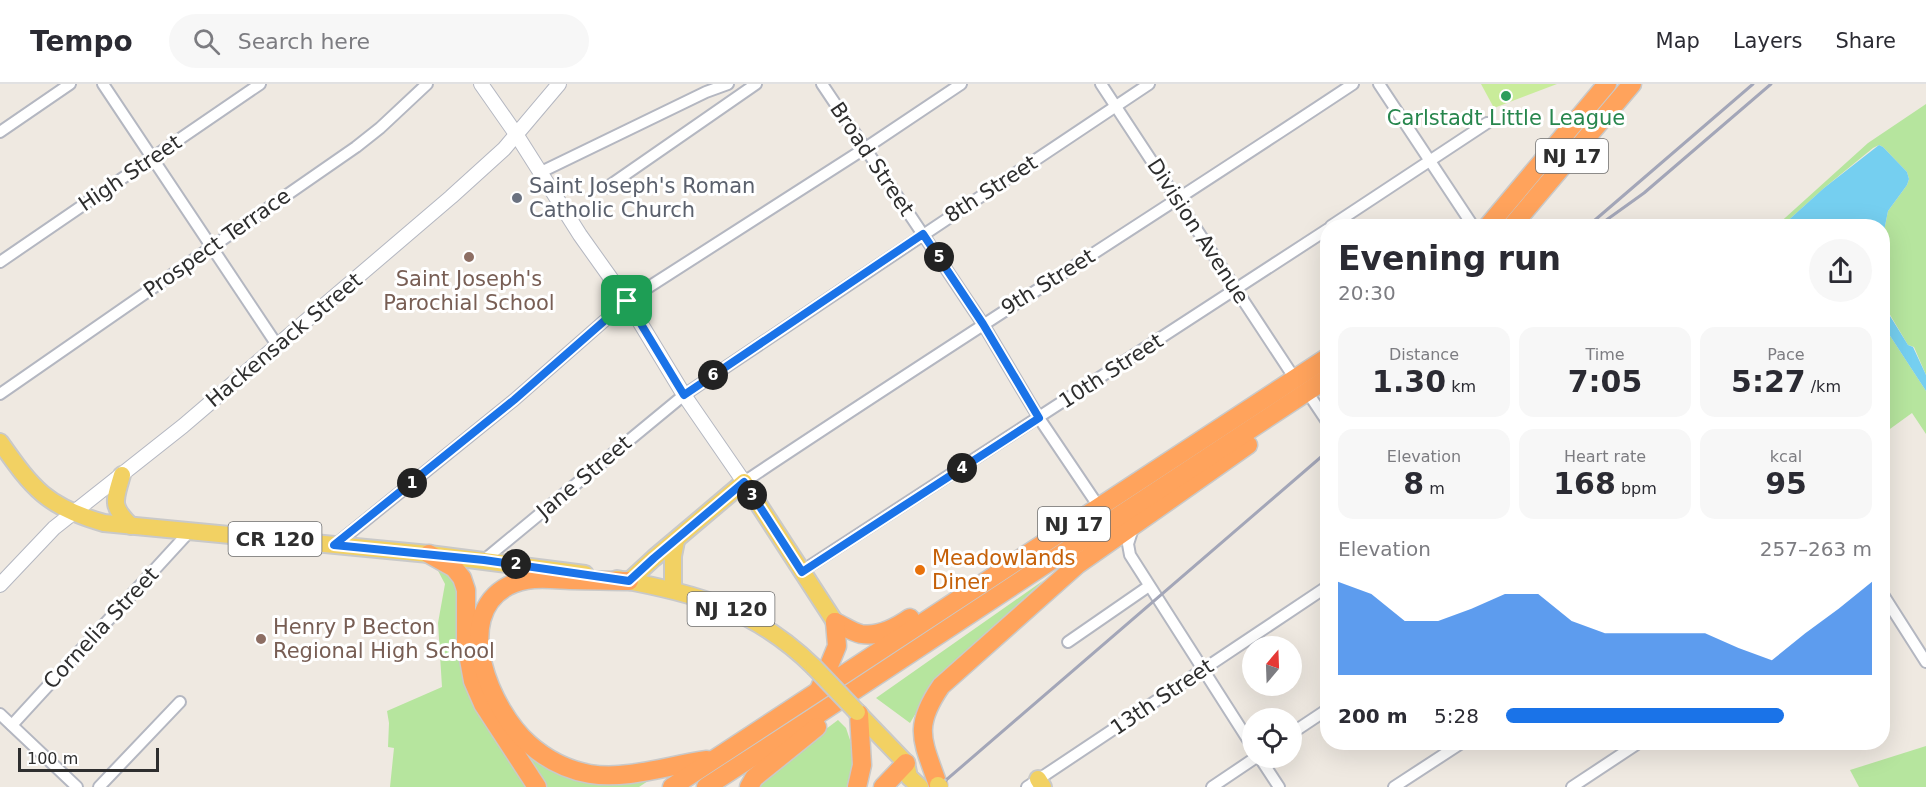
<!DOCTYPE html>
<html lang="en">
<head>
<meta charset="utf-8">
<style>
	:root { --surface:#fff; --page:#f7f7f7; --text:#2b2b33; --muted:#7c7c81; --line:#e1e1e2; --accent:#1a73e8 }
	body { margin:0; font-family:"DejaVu Sans",sans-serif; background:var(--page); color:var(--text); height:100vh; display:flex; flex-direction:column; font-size:22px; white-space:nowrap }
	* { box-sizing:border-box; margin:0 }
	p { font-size:20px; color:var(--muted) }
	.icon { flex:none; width:33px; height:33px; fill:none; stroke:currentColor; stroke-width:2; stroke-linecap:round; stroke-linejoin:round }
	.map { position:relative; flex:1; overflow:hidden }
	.side { position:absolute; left:1320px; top:135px; width:570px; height:531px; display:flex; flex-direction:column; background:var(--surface); border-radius:24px; box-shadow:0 6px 24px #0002 }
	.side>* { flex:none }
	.needle { width:39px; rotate:19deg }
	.fabs { position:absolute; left:1242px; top:552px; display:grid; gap:12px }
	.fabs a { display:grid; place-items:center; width:60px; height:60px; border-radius:50%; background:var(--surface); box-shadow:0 6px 24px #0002; font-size:30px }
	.scale { position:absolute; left:18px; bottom:15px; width:141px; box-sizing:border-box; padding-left:6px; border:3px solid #2e2e2e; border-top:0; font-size:16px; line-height:21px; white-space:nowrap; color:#2e2e2e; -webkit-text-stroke:4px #fff; paint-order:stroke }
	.pin { position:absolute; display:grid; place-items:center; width:51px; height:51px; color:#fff; margin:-26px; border-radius:12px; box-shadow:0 3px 9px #0006 }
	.km { position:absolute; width:30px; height:30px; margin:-15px; border-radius:50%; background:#222; color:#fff; font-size:16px; line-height:30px; text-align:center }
	.round { display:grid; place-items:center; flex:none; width:63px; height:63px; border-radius:32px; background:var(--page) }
	.summary { display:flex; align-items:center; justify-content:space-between; height:102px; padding:0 18px }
	h1 { font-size:33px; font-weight:700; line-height:45px }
	.figures { display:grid; grid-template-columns:repeat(3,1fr); gap:9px; height:102px; padding:6px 18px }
	.figures div { display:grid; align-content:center; border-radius:15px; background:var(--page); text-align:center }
	.figures b { font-size:30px; font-weight:700 }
	.figures small { font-size:16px; font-weight:400 }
	.figures p { font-size:16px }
	.chart { height:168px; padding:12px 18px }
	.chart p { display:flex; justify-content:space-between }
	.chart svg { width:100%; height:108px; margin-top:6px; fill:var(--accent); opacity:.7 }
	ul { padding:0 18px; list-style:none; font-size:20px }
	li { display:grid; grid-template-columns:96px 72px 1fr; align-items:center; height:45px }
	li i { height:15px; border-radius:8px; background:var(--accent) }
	header { display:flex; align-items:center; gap:36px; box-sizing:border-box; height:84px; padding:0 30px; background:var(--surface); border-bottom:2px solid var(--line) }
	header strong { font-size:28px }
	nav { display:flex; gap:33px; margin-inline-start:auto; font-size:21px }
	.search { width:420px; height:54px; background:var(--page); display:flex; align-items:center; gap:15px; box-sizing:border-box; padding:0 21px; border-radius:33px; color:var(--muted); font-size:22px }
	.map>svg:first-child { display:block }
	.green { fill:#b6e59e }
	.pitch { fill:#c9ec9a }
	.water { fill:#75cff0 }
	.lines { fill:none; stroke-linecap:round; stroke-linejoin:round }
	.street-casing { stroke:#b4b7c1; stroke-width:14 }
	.secondary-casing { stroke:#b4b7c1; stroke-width:16 }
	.primary-casing { stroke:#c9c9c9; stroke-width:20 }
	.highway-casing { stroke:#c9c9c9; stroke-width:21 }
	.street { stroke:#fff; stroke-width:10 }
	.secondary { stroke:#fff; stroke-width:14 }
	.primary { stroke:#f2d163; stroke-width:16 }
	.highway { stroke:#ffa35c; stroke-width:18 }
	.rail { stroke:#a3a6b8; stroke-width:3 }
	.primary-bridge-casing { stroke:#c9c9c9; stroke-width:20; stroke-linecap:butt }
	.primary-bridge { stroke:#f2d163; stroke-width:16 }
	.route-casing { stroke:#fff; stroke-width:12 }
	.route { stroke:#1a73e8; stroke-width:8 }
	.leisure-dot { fill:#2e9e5b; stroke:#fff; stroke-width:2 }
	.worship-dot { fill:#6b7280; stroke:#fff; stroke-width:2 }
	.education-dot { fill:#8d6e63; stroke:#fff; stroke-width:2 }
	.food-dot { fill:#e8710a; stroke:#fff; stroke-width:2 }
	.labels { text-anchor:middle; stroke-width:6; stroke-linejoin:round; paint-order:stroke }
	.shield { fill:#fff; stroke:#6d6d6d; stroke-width:1.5 }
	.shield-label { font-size:20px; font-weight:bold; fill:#2e2e2e }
	.leisure-label { font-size:21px; fill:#27864d; stroke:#fff }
	.street-label { font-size:21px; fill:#2e2e2e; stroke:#fff }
	.worship-label { font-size:21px; fill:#5b616d; stroke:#fff; text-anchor:start }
	.education-label { font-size:21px; fill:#785e54; stroke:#fff }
	.food-label { font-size:21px; fill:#c56008; stroke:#fff; text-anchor:start }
</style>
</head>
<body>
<header>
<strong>Tempo</strong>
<div class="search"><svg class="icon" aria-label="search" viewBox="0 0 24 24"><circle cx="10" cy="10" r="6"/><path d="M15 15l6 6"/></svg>Search here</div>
<nav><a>Map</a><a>Layers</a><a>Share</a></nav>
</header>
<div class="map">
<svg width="1926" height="703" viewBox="0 0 1926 703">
	<rect width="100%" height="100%" fill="#efe9e1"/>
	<g class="green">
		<polygon points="1926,20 1926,291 1914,263 1908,261 1883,219 1883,152 1888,127 1907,101 1909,95 1907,88 1883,63 1879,61 1873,64 1824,104 1782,142 1776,142 1868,59"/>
		<polygon points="1883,241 1926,307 1926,350 1912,329 1883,350"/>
		<polygon points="434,479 453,488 460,511 459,569 474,610 530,703 390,703 394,664 388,663 389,639 387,627 442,603 438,539 445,500"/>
		<polygon points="1044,496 935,597 910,639 876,614"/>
		<polygon points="838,636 846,644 856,674 849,703 756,703 758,696"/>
		<polygon points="520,657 541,673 651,695 639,703 546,703"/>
		<polygon points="1926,662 1926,703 1859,703 1850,686"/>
	</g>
	<polygon class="pitch" points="1481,0 1557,0 1494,24"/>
	<g class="water">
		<polygon points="1879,61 1883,63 1907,88 1909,95 1907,101 1888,127 1883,152 1882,142 1782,142 1824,104"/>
		<polygon points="1882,219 1908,261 1913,263 1926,291 1926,307 1883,241"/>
	</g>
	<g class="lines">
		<defs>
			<g id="street">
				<polyline points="103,0 277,261"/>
				<polyline points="822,0 983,240 1039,334 1099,423"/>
				<polyline points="1101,0 1295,295"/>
				<polyline points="1379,0 1473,142"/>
				<polyline points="0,48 70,0"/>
				<polyline points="539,89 706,8 728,0"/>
				<polyline points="606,104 756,0"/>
				<polyline points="1331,142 1487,39"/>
				<polyline points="0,178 260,0"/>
				<polyline points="0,310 356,63 380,44 427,0"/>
				<polyline points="1312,315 1328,339"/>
				<path d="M744 398C946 263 1151 134 1353 0"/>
				<polyline points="1134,441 1128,460 1130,471 1252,662"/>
				<polyline points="335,461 514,316 627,217 864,65 961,0"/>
				<polyline points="484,476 684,311 1149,0"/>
				<polyline points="802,487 1328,145"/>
				<polyline points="1882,509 1926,578"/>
				<polyline points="1068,558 1149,502"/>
				<polyline points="0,630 77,703"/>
				<polyline points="12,641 190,447"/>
				<polyline points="1292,649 1328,625"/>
				<polyline points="1260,674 1279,703"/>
				<polyline points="99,703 180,618"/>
				<polyline points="1027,703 1328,502"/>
				<polyline points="1212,703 1255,674"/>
				<polyline points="1394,703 1463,658"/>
				<polyline points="1572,703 1640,658"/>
			</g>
			<g id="secondary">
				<polyline points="481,0 516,50 580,151 627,217 684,311 744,398"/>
				<polyline points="0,501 54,444 183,342 451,113 504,65 559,0"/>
			</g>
			<g id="primary">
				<path d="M0 358C33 405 47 423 104 439L429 470 585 490"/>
				<path d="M122 391C114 418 111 422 131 442"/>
				<path d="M617 495C696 509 755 525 814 583"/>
				<polyline points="629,497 654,474 744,398 835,538"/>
				<polyline points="673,506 673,472 676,457"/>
				<polyline points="857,628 906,679 909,693 920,703"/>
				<polyline points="1038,695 1043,703"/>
			</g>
			<g id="highway">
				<polyline points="1488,142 1607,0"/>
				<polyline points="1512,142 1632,0"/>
				<polyline points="429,470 454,484 462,494 466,506 466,559 473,597 483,620 537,703"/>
				<path d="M629 497C610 497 590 496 570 496 548 495 528 492 508 502 450 533 492 628 529 660 546 675 567 686 590 690 628 696 669 681 707 676"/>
				<path d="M835 538C844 542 852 548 861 550 878 553 897 543 910 534"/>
				<polyline points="819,606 837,562 835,538"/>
				<path d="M938 701C923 657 912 644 941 602L1077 481 1248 361"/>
				<polyline points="672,703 1328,273"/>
				<polyline points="706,703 817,631 1328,294"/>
				<polyline points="749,703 754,694 817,643"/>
				<polyline points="857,703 862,681 859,630"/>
				<polyline points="883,703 906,679"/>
			</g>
		</defs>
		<use href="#street" class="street-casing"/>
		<use href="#secondary" class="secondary-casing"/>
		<use href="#primary" class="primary-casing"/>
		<use href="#highway" class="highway-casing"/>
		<use href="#street" class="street"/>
		<use href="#secondary" class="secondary"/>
		<use href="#primary" class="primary"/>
		<use href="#highway" class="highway"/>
		<g class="rail">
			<polyline points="1588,142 1753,0"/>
			<polyline points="1598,142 1644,109 1771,0"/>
			<polyline points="938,703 1328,367"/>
		</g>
		<defs>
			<g id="primary-bridge">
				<polyline points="814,583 857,628"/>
				<polyline points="938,701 940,703"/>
			</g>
		</defs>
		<use href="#primary-bridge" class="primary-bridge-casing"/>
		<use href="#primary-bridge" class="primary-bridge"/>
	</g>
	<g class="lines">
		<defs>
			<polygon id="route" points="923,150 983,240 1039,334 802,488 744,398 654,474 629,497 484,476 334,461 514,316 627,217 684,311"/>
		</defs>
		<use href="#route" class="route-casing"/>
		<use href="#route" class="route"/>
	</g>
	<circle class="leisure-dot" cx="1506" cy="12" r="6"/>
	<circle class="worship-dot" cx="517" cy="114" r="6"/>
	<g class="education-dot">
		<circle cx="469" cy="173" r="6"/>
		<circle cx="261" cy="555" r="6"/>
	</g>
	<circle class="food-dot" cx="920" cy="486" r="6"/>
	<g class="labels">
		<g class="shield">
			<rect x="1536" y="55" width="72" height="34" rx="4.5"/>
			<rect x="1038" y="423" width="72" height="34" rx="4.5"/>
			<rect x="228.5" y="438" width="93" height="34" rx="4.5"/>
			<rect x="687.5" y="508" width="87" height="34" rx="4.5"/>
		</g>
		<g class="shield-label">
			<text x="1572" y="79">NJ 17</text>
			<text x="1074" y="447">NJ 17</text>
			<text x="275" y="462">CR 120</text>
			<text x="731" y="532">NJ 120</text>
		</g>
		<g class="leisure-label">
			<text x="1506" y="41">Carlstadt Little League</text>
		</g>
		<g class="street-label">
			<text transform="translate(872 75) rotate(56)" y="7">Broad Street</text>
			<text transform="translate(130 89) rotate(-34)" y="7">High Street</text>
			<text transform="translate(991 105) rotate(-33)" y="7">8th Street</text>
			<text transform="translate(1198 147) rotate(57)" y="7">Division Avenue</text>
			<text transform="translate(217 159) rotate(-35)" y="7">Prospect Terrace</text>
			<text transform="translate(1048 198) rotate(-32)" y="7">9th Street</text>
			<text transform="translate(284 256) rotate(-40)" y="7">Hackensack Street</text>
			<text transform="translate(1111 287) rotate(-33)" y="7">10th Street</text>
			<text transform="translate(584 393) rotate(-40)" y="7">Jane Street</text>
			<text transform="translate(101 544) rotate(-47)" y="7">Cornelia Street</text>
			<text transform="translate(1162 613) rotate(-34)" y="7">13th Street</text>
		</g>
		<g class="worship-label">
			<text x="529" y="109">Saint Joseph's Roman<tspan x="529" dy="24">Catholic Church</tspan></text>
		</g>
		<g class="education-label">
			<text x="469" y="202">Saint Joseph's<tspan x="469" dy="24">Parochial School</tspan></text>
			<text x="273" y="550" text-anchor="start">Henry P Becton<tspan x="273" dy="24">Regional High School</tspan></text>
		</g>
		<g class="food-label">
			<text x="932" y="481">Meadowlands<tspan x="932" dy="24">Diner</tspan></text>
		</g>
	</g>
</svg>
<div class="fabs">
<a><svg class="needle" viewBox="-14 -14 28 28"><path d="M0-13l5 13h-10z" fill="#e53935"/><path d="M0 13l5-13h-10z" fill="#7c7c81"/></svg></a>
<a><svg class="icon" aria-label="locate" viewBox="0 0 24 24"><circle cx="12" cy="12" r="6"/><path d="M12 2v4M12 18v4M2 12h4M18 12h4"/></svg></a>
</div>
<div class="scale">100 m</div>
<div class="pin" style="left:627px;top:217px;background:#1e9e55"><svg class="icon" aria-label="arrive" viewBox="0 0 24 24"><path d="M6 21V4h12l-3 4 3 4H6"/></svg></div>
<b class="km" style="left:412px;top:399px">1</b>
<b class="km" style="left:516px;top:480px">2</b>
<b class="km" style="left:752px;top:411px">3</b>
<b class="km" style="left:962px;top:384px">4</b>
<b class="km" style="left:939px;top:173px">5</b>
<b class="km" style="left:713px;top:291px">6</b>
<section class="side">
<div class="summary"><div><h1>Evening run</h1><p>20:30</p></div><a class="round"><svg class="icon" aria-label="share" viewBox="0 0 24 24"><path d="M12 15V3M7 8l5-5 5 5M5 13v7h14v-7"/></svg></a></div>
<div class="figures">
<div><p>Distance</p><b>1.30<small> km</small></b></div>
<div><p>Time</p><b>7:05</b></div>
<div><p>Pace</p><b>5:27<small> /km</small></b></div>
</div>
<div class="figures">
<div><p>Elevation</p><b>8<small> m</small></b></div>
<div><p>Heart rate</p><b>168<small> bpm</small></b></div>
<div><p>kcal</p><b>95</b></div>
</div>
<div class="chart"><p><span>Elevation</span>257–263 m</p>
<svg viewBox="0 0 160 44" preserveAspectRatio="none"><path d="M0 44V6L10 11L20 22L30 22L40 17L50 11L60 11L70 22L80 27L90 27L100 27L110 27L120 33L130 38L140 27L150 17L160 6V44z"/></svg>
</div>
<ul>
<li><b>200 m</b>5:28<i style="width:76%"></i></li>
</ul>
</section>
</div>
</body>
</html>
